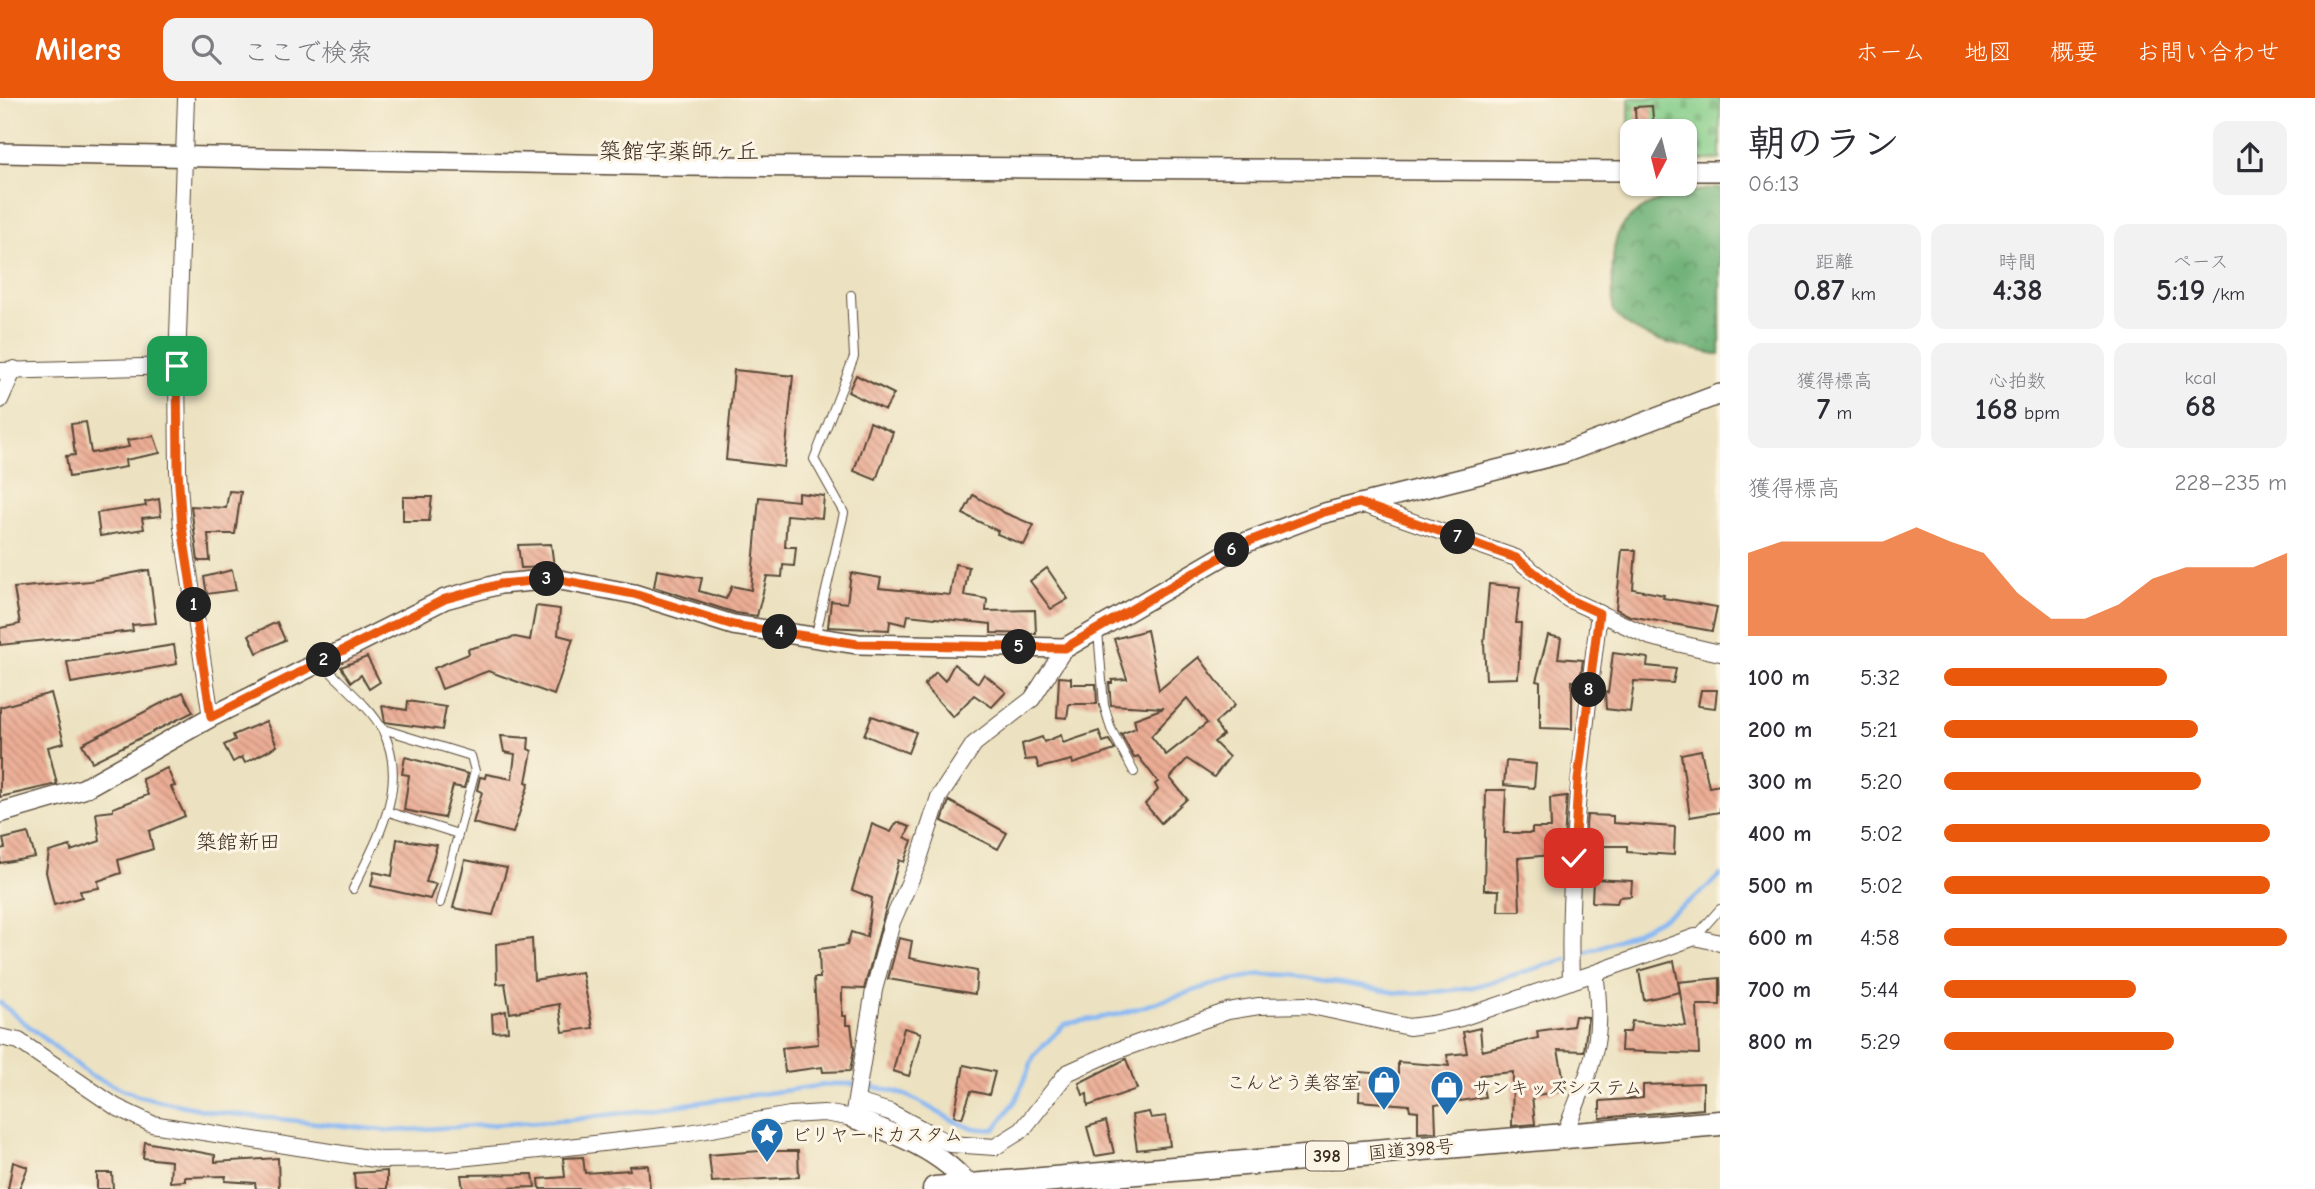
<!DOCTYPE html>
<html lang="ja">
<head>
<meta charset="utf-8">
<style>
	:root { --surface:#fff; --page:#f2f2f3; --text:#2b2b33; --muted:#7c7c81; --accent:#ea580c }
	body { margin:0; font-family:"Comic Neue","Klee One",sans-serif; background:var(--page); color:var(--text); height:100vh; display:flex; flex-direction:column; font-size:26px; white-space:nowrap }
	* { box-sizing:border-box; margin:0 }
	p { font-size:23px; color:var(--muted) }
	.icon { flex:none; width:38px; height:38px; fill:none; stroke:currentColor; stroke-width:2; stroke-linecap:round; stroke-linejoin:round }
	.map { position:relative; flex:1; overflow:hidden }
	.sheet { display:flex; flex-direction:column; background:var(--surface); width:595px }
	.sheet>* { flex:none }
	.needle { width:46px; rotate:187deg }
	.fabs { position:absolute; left:1620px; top:21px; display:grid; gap:14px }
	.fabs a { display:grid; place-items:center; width:77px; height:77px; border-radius:14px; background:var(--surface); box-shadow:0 2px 5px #0004; font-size:35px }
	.pin { position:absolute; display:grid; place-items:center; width:60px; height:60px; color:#fff; margin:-30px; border-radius:14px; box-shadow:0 4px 10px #0006 }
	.km { position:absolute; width:35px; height:35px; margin:-18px; border-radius:50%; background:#222; color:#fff; font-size:19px; line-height:35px; text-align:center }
	.round { display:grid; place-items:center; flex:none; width:74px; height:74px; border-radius:14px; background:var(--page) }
	.overview { display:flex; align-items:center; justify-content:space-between; height:119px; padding:0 28px }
	h1 { font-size:38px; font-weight:700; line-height:52px }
	.stats { display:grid; grid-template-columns:repeat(3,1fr); gap:10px; height:119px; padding:7px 28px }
	.stats div { display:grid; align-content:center; border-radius:14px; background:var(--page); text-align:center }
	.stats b { font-size:30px; font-weight:700 }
	.stats small { font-size:19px; font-weight:400 }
	.stats p { font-size:19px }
	.chart { height:196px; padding:14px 28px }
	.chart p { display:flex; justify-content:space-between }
	.chart svg { width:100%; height:126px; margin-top:7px; fill:var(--accent); opacity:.7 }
	ul { padding:0 28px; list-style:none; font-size:23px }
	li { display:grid; grid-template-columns:112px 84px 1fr; align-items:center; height:52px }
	li i { height:18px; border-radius:9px; background:var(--accent) }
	header { display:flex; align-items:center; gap:42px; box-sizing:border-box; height:98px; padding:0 35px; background:var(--accent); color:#fff }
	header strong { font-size:33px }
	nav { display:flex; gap:38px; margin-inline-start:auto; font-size:24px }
	.search { width:490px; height:63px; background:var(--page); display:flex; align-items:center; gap:18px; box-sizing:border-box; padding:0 24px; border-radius:14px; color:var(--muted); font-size:26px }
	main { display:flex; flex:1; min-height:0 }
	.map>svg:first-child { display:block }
	.forest { fill:url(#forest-crowns); stroke:#546d4a; stroke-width:2 }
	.cemetery { fill:url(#cemetery-stones); stroke:#607c54; stroke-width:2 }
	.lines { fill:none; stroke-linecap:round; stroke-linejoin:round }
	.stream { stroke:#88b8f3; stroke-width:4.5 }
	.building { fill:url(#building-back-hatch); fill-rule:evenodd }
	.service-casing { stroke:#564636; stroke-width:10 }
	.minor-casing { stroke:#564636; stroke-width:18 }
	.tertiary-casing { stroke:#564636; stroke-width:22 }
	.trunk-casing { stroke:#564636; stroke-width:27 }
	.service { stroke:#fff; stroke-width:8 }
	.minor { stroke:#fff; stroke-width:16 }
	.tertiary { stroke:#fff; stroke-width:19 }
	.trunk { stroke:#fff; stroke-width:24 }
	.route-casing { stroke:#fff; stroke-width:14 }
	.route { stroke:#ea580c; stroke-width:9 }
	.labels { text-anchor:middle; stroke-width:6; stroke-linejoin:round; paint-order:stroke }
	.shield { fill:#fcf5e5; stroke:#75675a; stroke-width:2 }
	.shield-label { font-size:18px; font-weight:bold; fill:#3b2a1e }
	.poi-label { font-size:19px; fill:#3b2a1e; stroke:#fcf5e5; text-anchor:start }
	.street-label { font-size:19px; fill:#3b2a1e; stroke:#fcf5e5 }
	.neighbourhood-label { font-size:21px; fill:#3b2a1e; stroke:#fcf5e5 }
	.quarter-label { font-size:23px; fill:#3b2a1e; stroke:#fcf5e5 }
</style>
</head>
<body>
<header>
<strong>Milers</strong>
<div class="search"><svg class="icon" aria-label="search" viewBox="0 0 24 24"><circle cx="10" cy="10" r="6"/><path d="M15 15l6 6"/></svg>ここで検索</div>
<nav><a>ホーム</a><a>地図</a><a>概要</a><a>お問い合わせ</a></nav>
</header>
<main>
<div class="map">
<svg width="1720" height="1091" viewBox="0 0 1720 1091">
	<defs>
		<pattern id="forest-crowns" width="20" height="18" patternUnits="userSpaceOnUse" patternTransform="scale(1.75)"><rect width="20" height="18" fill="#6cb075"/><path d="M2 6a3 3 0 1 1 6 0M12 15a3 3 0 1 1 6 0" fill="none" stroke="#5a8f5f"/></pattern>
		<pattern id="cemetery-stones" width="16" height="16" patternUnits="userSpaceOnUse" patternTransform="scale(1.75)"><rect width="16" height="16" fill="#85cd89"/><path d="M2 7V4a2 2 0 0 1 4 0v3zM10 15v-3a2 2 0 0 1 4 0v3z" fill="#74b076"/></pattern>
		<pattern id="building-back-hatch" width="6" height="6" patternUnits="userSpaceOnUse" patternTransform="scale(1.75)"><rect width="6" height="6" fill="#ecad95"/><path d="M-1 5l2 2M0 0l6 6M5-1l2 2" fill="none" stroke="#c08d79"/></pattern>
	</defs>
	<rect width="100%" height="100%" fill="#fcf5e5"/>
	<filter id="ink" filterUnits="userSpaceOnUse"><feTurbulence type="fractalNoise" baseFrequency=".0143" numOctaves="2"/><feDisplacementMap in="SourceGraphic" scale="14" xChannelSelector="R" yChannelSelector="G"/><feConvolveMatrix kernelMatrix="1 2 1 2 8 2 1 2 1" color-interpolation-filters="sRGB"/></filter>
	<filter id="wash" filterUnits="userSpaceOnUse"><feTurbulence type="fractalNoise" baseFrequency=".00686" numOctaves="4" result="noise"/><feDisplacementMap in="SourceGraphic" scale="28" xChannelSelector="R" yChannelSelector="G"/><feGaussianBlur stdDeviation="1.57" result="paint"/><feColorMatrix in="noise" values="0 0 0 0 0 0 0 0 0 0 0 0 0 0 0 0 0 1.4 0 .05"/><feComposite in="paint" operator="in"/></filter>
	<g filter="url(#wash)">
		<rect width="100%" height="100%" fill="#ece2c1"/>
		<path class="forest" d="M1720 90V257C1685 249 1636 243 1613 213 1613 193 1610 154 1618 136 1634 102 1687 93 1720 90Z"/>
		<polygon class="cemetery" points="1629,0 1720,0 1720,62 1685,62 1685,33 1633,33 1633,62 1629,62"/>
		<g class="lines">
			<g class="stream">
				<path d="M1575 858C1627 840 1681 817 1720 777"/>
				<polyline points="0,905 90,977 138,998 213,1014 391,1033 571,1022 833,986 854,986"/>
				<path d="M862 987C877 990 891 992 905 997 937 1010 960 1035 995 1031L1016 1002 1035 956 1065 926 1120 916 1215 886 1261 876 1292 877 1398 895H1429L1473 889 1567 861"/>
			</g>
		</g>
		<g id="blocks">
			<g class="building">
				<polygon points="1652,8 1654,33 1636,33 1635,9"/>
				<polygon points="734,272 793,278 784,369 726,362"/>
				<polygon points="856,277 894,296 885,312 848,294"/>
				<polygon points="86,324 91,355 129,349 127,342 154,338 160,355 125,362 126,369 69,379 66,358 75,357 71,326"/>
				<polygon points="870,324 893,334 876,382 854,373"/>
				<polygon points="229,393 241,394 235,436 208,436 210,463 198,463 191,408 226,410"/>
				<polygon points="798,395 824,398 822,420 787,417 785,449 796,449 794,468 783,467 782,479 767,478 757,518 736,515 654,489 657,472 702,480 699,493 726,501 732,488 751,492 759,399 798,403"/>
				<polygon points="973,397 1005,415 1034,427 1024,447 997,436 998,433 963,416"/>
				<polygon points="403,399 432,399 429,423 403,423"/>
				<polygon points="159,401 161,418 142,420 144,431 100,438 97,415 146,408 145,404"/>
				<polygon points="551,446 554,469 521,470 518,447"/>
				<polygon points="1622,452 1636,452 1633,491 1664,497 1663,500 1717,509 1712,533 1630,518 1616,511"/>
				<polygon points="955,466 969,469 964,497 987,501 986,513 1035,512 1036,536 991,535 991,526 908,517 906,527 890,523 889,532 828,529 831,503 847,505 851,475 881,480 879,490 950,497"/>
				<polygon points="1047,470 1068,501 1051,511 1030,483"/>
				<polygon points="149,472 156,525 132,527 133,533 0,547 0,530 20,526 14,490 90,483"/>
				<polygon points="232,472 236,492 207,496 204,479"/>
				<polygon points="1489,486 1520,489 1516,525 1521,525 1518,580 1486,581 1484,545"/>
				<polygon points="536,508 560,511 558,537 573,541 554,597 488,573 442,591 434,570 469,556 468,551 515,539 530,542"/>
				<polygon points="277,524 285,542 257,555 249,537"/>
				<path d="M1147 532 1159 592 1199 559 1235 607 1215 625 1223 637 1214 644 1229 659 1214 679 1187 661 1170 680 1187 701 1161 725 1145 706 1158 692 1155 686 1158 684 1138 658 1134 660 1121 636 1136 630 1134 621 1164 610 1111 607 1109 585H1112V582L1127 581 1114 541ZM1187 600 1207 625 1166 657 1151 638Z"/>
				<polygon points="1548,537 1561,540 1558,560 1583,562 1580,584 1572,583 1572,631 1540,630 1540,584 1536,583"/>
				<polygon points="174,547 177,566 71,585 67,564"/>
				<polygon points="1613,555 1648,560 1647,568 1676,571 1673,585 1634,583 1630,614 1606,611 1605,594 1608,595"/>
				<polygon points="367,559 380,584 369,591 361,577 351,584 341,569"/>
				<polygon points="954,566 978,585 984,576 1006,594 992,609 974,597 953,619 924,587 936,574 945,583"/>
				<polygon points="1059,579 1071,580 1071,586 1096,586 1097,606 1069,606 1067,620 1057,619"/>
				<polygon points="1701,592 1717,592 1715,610 1698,608"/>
				<polygon points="183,594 193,614 92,664 82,646"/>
				<polygon points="51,595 64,645 48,649 57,686 0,699 0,609"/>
				<polygon points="408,603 446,609 442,632 385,624 382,608 407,612"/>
				<polygon points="872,618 916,634 908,655 864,637"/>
				<polygon points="266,623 277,648 245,665 242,659 233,664 224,647 235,642 233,637"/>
				<polygon points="1099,633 1103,644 1109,642 1115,652 1073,666 1072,662 1039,670 1036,661 1025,662 1022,646 1042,639 1044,644 1061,637 1063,645"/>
				<polygon points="501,638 529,640 528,651 532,653 526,684 529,685 513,735 473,725 482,694 477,692 480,679 485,680 486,676 512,681 515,656 504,654"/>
				<polygon points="1701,652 1709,689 1720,687 1720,714 1690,719 1681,656"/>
				<polygon points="405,659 468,676 464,690 453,688 444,720 404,712 409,677 402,676"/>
				<polygon points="1506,663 1536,666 1534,690 1504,687"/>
				<polygon points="167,670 175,688 171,689 185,718 149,733 153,751 118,762 121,775 98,783 99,790 80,793 82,799 54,807 46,774 49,754 70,748 71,753 100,743 96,715 113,713 113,710 148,697 142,681"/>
				<polygon points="1486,692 1506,692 1504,735 1532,735 1532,730 1551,730 1550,700 1567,698 1563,756 1518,760 1520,813 1498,813 1499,792 1484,792"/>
				<polygon points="949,703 1007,735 998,751 942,723"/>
				<polygon points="1587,717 1613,718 1613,725 1675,729 1674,757 1627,754 1627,748 1584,748"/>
				<polygon points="897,724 910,729 905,739 912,743 904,764 899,762 864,891 842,890 842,918 846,918 846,927 851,927 854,951 850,973 823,974 822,969 785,974 782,950 818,946 814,880 820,880 819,851 847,847 851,834 867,839 872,800 852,792 872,726 891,734"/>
				<polygon points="28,735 35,759 0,765 0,751 5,750 3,741"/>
				<polygon points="397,741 437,747 426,784 436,786 430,801 371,788 374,774 392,778"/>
				<polygon points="465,762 507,770 493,817 453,810"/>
				<polygon points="1593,781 1632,783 1631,798 1619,799 1617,805 1592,804"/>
				<polygon points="899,840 912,843 909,860 977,873 975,896 888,881"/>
				<polygon points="532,841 534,882 582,874 593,930 563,934 559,906 510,915 505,885 497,886 496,846"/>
				<polygon points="1674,863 1680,894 1644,902 1639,873"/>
				<polygon points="1720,880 1720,907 1697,907 1699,956 1621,953 1622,934 1630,934 1632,923 1686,928 1678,884"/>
				<polygon points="506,913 508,933 493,934 492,916"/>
				<polygon points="1575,918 1588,919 1584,953 1558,952 1566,992 1532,998 1535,1026 1512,1028 1513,974 1480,977 1485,999 1435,1007 1436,1034 1418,1035 1418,1013 1410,1012 1409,1007 1359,1003 1360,974 1398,977 1398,964 1449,968 1447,957 1467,955 1463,934 1480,930 1482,953 1538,940 1537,933 1573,928"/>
				<polygon points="904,930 921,935 909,978 893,973"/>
				<polygon points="1126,961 1137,991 1088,1008 1087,996 1083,997 1079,985"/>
				<polygon points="964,967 995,974 989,997 971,993 962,1020 954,1018"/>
				<polygon points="1703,985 1703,1011 1600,1020 1600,1003 1643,1000 1643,987"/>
				<polygon points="1149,1014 1151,1020 1166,1018 1170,1048 1137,1052 1132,1017"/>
				<polygon points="1106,1023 1114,1055 1095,1058 1087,1029"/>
				<polygon points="145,1044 215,1057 215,1064 278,1060 279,1091 256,1091 255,1085 225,1083 226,1078 185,1079 185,1083 170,1084 171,1063 143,1060"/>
				<polygon points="760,1053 798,1053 799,1079 712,1084 709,1057"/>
				<polygon points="583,1059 585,1075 630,1072 629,1068 648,1067 650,1091 540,1091 539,1081 565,1079 563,1060"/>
				<polygon points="13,1064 28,1069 19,1091 8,1091"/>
				<polygon points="387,1073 387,1091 355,1091 354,1075"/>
				<polygon points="97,1075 112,1075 113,1091 97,1091"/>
				<polygon points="533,1076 535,1089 463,1091 461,1077"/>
			</g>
		</g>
	</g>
	<g filter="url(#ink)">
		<use href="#blocks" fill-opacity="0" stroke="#564636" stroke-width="2"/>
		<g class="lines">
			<defs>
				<g id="service">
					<polyline points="1098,533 1104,607 1111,631 1134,674"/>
					<polyline points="815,540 844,415 814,361 854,259 851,197"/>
					<path d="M322 565C339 584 373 611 383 633 410 688 376 743 353 791"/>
					<polyline points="383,631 471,658 475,673 440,805"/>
					<polyline points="389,714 458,736"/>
					<polyline points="1695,839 1720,811"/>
				</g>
				<g id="minor">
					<polyline points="186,0 177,268 178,372 182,429 211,619"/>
					<polyline points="0,273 177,268"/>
					<polyline points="0,302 14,271"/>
					<polyline points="1359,405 1516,460 1568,501 1651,539 1720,555"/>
					<polyline points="1595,875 1695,839 1720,845"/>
					<path d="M1571 883C1567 760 1584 637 1599 515"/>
					<polyline points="0,939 19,943 116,1009 152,1026 381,1062 449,1061 568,1049 689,1035 790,1017 824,1015 853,1020 874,892 892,824 917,767 939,699 974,646 1032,601 1065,550"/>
					<path d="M857 1004 890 1014 950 1046 995 1049 1022 1032 1067 975 1116 953 1228 913 1259 908 1307 907 1409 929 1432 926 1461 920 1595 875C1606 950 1589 970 1564 1038"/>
				</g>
				<g id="tertiary">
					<polyline points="0,55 681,68 1633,73"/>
					<polyline points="1685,73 1720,73"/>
					<polyline points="0,715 83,691 211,619 445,501 500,486 555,481 634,496 733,527 858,546 1065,550 1247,444 1321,416 1564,355 1720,296"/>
					<path d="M853 1020C894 1035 945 1054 971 1091"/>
				</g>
				<polyline id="trunk" points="935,1091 1720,1025"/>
			</defs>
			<use href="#service" class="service-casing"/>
			<use href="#minor" class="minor-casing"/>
			<use href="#tertiary" class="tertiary-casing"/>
			<use href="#trunk" class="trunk-casing"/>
			<use href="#service" class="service"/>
			<use href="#minor" class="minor"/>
			<use href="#tertiary" class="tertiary"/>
			<use href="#trunk" class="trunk"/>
		</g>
	</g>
	<g class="lines" filter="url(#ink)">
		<defs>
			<polyline id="route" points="177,268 178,372 182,429 211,619 445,501 500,486 555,481 634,496 733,527 858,546 1065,550 1247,444 1321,415 1359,405 1516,460 1568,501 1599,515 1578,682 1574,760"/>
		</defs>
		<use href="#route" class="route-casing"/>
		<use href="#route" class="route"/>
	</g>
	<defs>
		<symbol id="shop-pin" viewBox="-11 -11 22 30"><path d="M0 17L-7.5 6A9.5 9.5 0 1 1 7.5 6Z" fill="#1f6fb2" stroke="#fcf5e5"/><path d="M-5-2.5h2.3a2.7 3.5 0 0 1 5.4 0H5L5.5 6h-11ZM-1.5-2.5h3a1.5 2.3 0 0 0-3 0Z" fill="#fff"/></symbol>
		<symbol id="sight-pin" viewBox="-11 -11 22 30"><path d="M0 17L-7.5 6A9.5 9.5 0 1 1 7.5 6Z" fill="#1f6fb2" stroke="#fcf5e5"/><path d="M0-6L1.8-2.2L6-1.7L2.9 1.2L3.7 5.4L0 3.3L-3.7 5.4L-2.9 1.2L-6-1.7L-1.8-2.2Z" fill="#fff"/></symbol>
	</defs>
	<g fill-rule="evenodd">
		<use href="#shop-pin" x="1365" y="965" width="38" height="52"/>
		<use href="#shop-pin" x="1428" y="970" width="38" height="52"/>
		<use href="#sight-pin" x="748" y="1017" width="38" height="52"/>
	</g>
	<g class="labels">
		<rect class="shield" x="1306" y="1043.5" width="42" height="29" rx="5"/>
		<g class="shield-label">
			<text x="1327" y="1064">398</text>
		</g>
		<g class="poi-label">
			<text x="1360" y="991" text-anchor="end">こんどう美容室</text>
			<text x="1472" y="996">サンキッズシステム</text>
			<text x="792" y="1043">ビリヤードカスタム</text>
		</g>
		<g class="street-label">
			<text transform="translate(1411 1051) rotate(-5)" y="7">国道398号</text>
		</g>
		<g class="neighbourhood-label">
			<text x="238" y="751">築館新田</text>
		</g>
		<g class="quarter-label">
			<text x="679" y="61">築館字薬師ヶ丘</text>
		</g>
	</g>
</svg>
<div class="fabs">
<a><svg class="needle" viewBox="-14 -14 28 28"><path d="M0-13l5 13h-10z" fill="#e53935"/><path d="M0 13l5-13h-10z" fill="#7c7c81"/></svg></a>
</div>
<div class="pin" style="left:177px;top:268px;background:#1e9e55"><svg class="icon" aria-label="arrive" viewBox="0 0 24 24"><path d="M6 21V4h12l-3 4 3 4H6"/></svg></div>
<div class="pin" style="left:1574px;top:760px;background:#d93025"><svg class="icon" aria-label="check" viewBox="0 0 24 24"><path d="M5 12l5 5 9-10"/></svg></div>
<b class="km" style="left:194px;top:507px">1</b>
<b class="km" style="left:324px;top:562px">2</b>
<b class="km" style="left:547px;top:481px">3</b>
<b class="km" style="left:780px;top:534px">4</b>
<b class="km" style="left:1019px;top:549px">5</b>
<b class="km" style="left:1232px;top:452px">6</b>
<b class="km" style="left:1458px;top:439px">7</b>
<b class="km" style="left:1589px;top:592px">8</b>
</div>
<section class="sheet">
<div class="overview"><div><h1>朝のラン</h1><p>06:13</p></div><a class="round"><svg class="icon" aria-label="share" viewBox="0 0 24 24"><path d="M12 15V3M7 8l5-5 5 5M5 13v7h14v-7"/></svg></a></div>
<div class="stats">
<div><p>距離</p><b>0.87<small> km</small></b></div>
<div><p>時間</p><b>4:38</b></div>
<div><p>ペース</p><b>5:19<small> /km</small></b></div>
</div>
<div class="stats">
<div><p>獲得標高</p><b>7<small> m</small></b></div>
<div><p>心拍数</p><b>168<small> bpm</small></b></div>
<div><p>kcal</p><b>68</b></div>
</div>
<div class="chart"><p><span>獲得標高</span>228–235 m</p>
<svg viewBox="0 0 160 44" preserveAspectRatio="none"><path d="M0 44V15L10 11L20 11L30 11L40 11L50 6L60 11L70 15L80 29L90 38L100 38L110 33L120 24L130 20L140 20L150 20L160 15V44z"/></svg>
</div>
<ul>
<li><b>100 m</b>5:32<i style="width:65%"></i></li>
<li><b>200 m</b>5:21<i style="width:74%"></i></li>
<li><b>300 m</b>5:20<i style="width:75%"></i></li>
<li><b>400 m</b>5:02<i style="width:95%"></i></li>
<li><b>500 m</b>5:02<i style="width:95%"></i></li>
<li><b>600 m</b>4:58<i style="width:100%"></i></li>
<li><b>700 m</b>5:44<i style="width:56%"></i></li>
<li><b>800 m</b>5:29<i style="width:67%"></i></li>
</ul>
</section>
</main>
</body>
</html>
